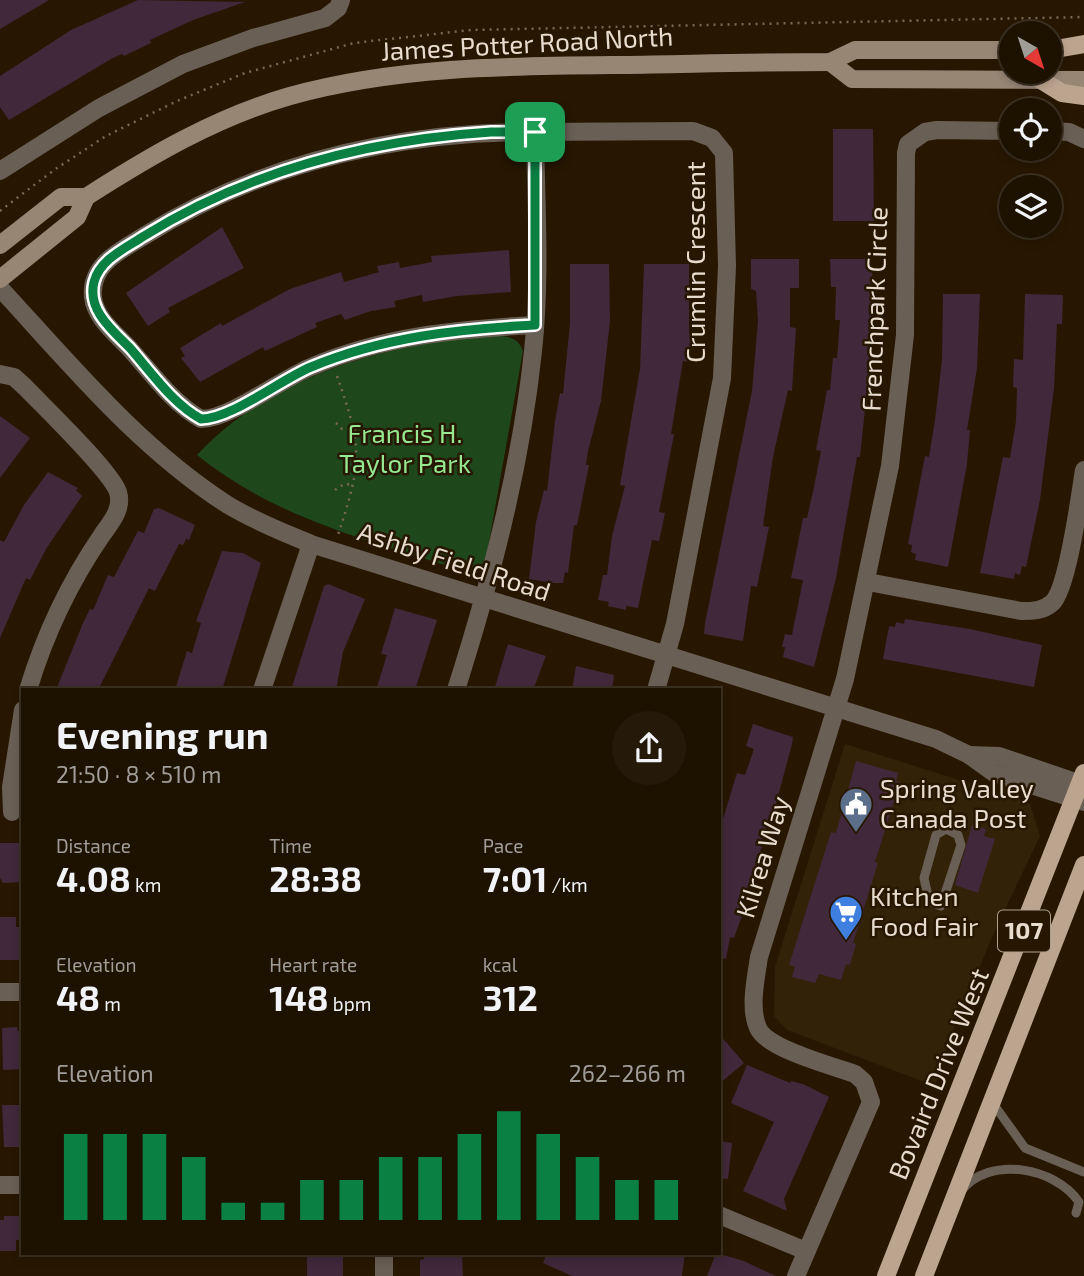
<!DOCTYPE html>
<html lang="en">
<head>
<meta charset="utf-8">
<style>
	:root { --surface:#1d1100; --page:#251a0a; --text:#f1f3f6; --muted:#a09d99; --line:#3b3122; --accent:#0b8043 }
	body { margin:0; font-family:"Exo 2",sans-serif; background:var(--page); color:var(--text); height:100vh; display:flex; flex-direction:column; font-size:26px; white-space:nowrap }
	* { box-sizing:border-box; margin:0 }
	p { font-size:23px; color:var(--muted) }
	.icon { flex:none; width:38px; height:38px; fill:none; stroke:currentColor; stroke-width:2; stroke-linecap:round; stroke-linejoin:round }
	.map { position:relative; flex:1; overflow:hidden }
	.sheet { position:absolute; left:21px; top:688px; width:700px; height:567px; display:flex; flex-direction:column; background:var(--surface); border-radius:0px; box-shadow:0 4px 10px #0003,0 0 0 2px var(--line) }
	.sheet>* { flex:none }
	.needle { width:46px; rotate:141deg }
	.controls { position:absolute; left:999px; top:21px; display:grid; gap:14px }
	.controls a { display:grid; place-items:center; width:63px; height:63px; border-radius:50%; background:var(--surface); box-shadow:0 4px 10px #0003,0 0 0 2px var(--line); font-size:35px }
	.pin { position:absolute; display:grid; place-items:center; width:60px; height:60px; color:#fff; margin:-30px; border-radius:14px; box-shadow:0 4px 10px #0006 }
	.round { display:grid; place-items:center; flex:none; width:74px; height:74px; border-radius:37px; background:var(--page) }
	.summary { display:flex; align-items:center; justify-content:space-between; height:119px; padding:0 35px }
	h1 { font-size:38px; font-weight:700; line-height:52px }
	.metrics { display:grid; grid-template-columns:repeat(3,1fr); gap:10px; height:119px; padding:7px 35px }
	.metrics div { display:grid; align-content:center }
	.metrics b { font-size:35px; font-weight:700 }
	.metrics small { font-size:19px; font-weight:400 }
	.metrics p { font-size:19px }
	.chart { height:196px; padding:14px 35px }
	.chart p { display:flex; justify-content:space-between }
	.chart svg { width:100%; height:126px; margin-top:7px; stroke:var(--accent); stroke-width:6 }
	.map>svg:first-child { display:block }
	.built { fill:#322208 }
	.green { fill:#1e471c }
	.building { fill:#41283b }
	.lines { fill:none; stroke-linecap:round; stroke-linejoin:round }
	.path { stroke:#776955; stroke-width:2.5; stroke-dasharray:2 5; stroke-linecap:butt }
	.service { stroke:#6a5f55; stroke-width:9 }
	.minor { stroke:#6a5f55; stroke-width:18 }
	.tertiary { stroke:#6a5f55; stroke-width:18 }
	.secondary { stroke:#988675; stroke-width:18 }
	.primary { stroke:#bca58f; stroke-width:18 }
	.route-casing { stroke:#fff; stroke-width:14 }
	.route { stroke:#0b8043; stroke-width:9 }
	.labels { text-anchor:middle; stroke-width:5; stroke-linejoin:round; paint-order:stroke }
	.shield { fill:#271700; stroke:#ada190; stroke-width:2 }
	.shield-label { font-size:24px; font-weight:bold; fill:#e7dccd }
	.street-label { font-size:26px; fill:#e7dccd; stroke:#271700 }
	.park-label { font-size:26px; fill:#95e98f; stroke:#271700 }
	.poi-label { font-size:26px; fill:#e7dccd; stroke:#271700; text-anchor:start }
</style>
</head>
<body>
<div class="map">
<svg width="1084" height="1276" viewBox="0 0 1084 1276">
	<rect width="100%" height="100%" fill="#271700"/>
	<polygon class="built" points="845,744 1023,800 1030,804 1040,836 993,935 951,1035 935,1086 787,1030 774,1016 775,967"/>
	<path class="green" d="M487 336C502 336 517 334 523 351L486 559 474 574C377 543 277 520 197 455 271 376 382 345 487 336Z"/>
	<g class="building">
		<polygon points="0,0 49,0 0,29"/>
		<polygon points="138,0 245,2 193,20 150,40 151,43 124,56 122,54 111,59 9,120 0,107 0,76 71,30"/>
		<polygon points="833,129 873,129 874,221 833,221"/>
		<polygon points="222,227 244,268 168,308 170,312 148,326 126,293"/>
		<polygon points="509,250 511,292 457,296 423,302 422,295 394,301 396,307 371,311 345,320 341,314 315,323 317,327 265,351 263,347 200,382 181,358 185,356 180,348 221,323 222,326 290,289 341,272 344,282 379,272 377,266 399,262 400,268 432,262 431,256"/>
		<polygon points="751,259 799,259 799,288 790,288 790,327 796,328 792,391 788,390 773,457 763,526 769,527 757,587 751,586 743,641 704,634 705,623 752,391 758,321 756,291 751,289"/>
		<polygon points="830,259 872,259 873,333 860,457 857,457 836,578 814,667 783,657 785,647 782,647 785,634 792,635 803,580 791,578 803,518 807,518 814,487 821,451 816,450 827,390 830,390 833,358 837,358 840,320 835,320 836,287 831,287"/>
		<polygon points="570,264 609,264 610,321 601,401 588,451 586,465 589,465 577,525 574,525 568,573 565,572 563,583 552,583 529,579 536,522 544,490 547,491 555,421 560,393 563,394 570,323"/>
		<polygon points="644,264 689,264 689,333 692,333 690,362 683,361 671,434 674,434 659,512 665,513 659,541 652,540 638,608 626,606 626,610 608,606 609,602 598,600 603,575 607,575 612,536 625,486 620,485 640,369"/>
		<polygon points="943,294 980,294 977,368 967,430 970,430 967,464 948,567 915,560 916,554 911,552 912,545 908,544 925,456 929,457 935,420 942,360"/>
		<polygon points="1025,294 1063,295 1062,324 1057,324 1054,388 1040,500 1026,567 1022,566 1020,575 1015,573 1014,579 980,573 1003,457 1010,458 1016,421 1017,388 1013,387 1014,359 1023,360"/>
		<polygon points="0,416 30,438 0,478"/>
		<polygon points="48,472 78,488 76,490 82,496 46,549 30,580 26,578 0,638 0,540 4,542 24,505"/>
		<polygon points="159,508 195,525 189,540 186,539 183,545 179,544 155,591 149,588 98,690 56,690 83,623 90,609 93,610 108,575 114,577 138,531 144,533 154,509"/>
		<polygon points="222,551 243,553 261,563 222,690 175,690 187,651 192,653 201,623 196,621"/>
		<polygon points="328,584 365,599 343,652 336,690 291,690 324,586"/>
		<polygon points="395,608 437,620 415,690 376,690 387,655 381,654"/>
		<polygon points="905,619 970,629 1042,645 1034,687 883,659 889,626 895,627 896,622 904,624"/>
		<polygon points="508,644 546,656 533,690 494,690"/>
		<polygon points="576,666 614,675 612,690 572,690"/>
		<polygon points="753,724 793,737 792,744 773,815 739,912 743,913 734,938 730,937 726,959 719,958 719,832 737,773 745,775 754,749 746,746"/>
		<polygon points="856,761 898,773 896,781 900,782 875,862 878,863 853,943 856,944 850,965 846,964 841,980 819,974 815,983 792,977 795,967 789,965 831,832 836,833"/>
		<polygon points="972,825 986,829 984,836 995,839 978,893 955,885"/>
		<polygon points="0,843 23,843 23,882 3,883 0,878"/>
		<polygon points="0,917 16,917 16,927 23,927 23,960 0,960"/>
		<polygon points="17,1027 18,1031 23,1031 23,1069 3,1070 2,1028"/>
		<polygon points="719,1034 744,1063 719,1084"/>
		<polygon points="747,1065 790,1083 791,1081 803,1084 829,1097 784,1199 787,1211 743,1191 774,1122 731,1103"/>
		<polygon points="2,1105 23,1105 23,1147 4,1147"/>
		<polygon points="719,1141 732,1143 728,1179 719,1178"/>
		<polygon points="4,1216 23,1216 23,1240 16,1240 16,1251 0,1251 0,1220 4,1220"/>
		<rect x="307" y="1253" width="36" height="23"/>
		<polygon points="547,1253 685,1253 682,1276 572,1276 543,1263"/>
		<polygon points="716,1253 744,1261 776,1276 707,1276"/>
		<polygon points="424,1254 462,1254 463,1276 420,1276 420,1260 424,1259"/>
	</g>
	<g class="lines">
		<g class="path">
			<polyline points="0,211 54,170 106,136 177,101 245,73 354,43 471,30 1084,17"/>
			<path d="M337 376C363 450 362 461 338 535"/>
			<polyline points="336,423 342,429 356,430"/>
			<polyline points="357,462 372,462"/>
			<polyline points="335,490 344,484 354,485"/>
		</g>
		<g class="service">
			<polygon points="946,829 958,835 961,845 941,906 929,901 924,878 936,835"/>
			<polyline points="992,1102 1025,1148 1084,1172"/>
			<path d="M961 1191C989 1155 1055 1167 1079 1202L1076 1213"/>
		</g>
		<g class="minor">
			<polyline points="1050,131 1069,132 1084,139"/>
			<path d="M535 132C396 132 263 162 144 236 120 251 90 264 93 297 95 318 116 334 129 348 151 372 173 404 201 419 230 419 281 379 311 367 383 336 458 329 535 325"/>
			<polyline points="0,171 99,108 183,64 253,38 325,18 338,8 341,0"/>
			<path d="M0 374 14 377 25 387C45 408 110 470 118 492 123 509 111 522 102 535 69 583 45 634 28 690"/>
			<path d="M868 582 1021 611C1033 611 1043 611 1052 603 1068 589 1080 494 1084 470"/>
			<polyline points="262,690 311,544"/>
			<path d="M456 690C491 580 521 466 533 351 541 279 536 205 535 132L693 131 712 138 724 153 727 266 722 378 675 624 656 690"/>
			<polyline points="12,812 11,787 23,710"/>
			<polyline points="0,992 23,992"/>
			<polyline points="0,1185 23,1185"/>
			<polyline points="719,1215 806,1251"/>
			<polyline points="384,1253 384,1276"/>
			<path d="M796 1276 871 1102 864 1082 855 1074C833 1066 767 1049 758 1028 749 1008 756 978 759 957L845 679 890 466 905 335 906 153 908 144 925 132 937 130 1012 131"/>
		</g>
		<g class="tertiary">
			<path d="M0 288C71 365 139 448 228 505 254 521 283 532 311 544L936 739 969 755 994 773 1084 802"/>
			<polyline points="969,755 999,756 1084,785"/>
		</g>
		<g class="secondary">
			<polyline points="830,62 852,79 1084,80"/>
			<path d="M86 197C150 156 216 117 290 96 398 66 511 66 622 65 692 64 761 62 830 62L855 50H1012"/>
			<polyline points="0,245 61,197 86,197"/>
			<polyline points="0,279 77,217 86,197"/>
		</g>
		<g class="primary">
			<polyline points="1050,50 1084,44"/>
			<polyline points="1041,80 1062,93 1084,96"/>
			<polyline points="886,1276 1084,773"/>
			<polyline points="924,1276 1084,865"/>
		</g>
	</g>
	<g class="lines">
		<defs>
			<path id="route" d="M491 132H535V325C458 329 383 337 311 367 280 380 231 419 201 419 173 404 151 372 130 348 112 330 87 310 94 282 100 259 126 248 144 236 250 170 367 140 491 132Z"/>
		</defs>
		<use href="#route" class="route-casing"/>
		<use href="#route" class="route"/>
	</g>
	<defs>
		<symbol id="civic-pin" viewBox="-11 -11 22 30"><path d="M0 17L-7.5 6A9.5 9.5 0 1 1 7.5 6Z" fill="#5c6f8a" stroke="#271700"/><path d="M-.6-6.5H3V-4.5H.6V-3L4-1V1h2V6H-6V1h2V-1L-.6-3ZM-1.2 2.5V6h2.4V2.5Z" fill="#fff"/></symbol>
		<symbol id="supermarket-pin" viewBox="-11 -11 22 30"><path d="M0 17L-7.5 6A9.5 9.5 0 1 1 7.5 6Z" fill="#3f7fe0" stroke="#271700"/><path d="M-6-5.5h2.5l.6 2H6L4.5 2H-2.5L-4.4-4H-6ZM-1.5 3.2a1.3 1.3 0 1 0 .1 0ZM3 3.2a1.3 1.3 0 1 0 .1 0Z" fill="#fff"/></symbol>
	</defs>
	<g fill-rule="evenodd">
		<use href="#civic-pin" x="837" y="785" width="38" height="52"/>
		<use href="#supermarket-pin" x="827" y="893" width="38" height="52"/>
	</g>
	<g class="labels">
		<rect class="shield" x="998" y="910.5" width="52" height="41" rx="5"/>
		<g class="shield-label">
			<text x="1024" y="939">107</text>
		</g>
		<g class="street-label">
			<text transform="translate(527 44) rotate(-3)" y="9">James Potter Road North</text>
			<text transform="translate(696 262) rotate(-90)" y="9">Crumlin Crescent</text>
			<text transform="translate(875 309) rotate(-88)" y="9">Frenchpark Circle</text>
			<text transform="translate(454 562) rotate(18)" y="9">Ashby Field Road</text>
			<text transform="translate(763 857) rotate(-73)" y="9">Kilrea Way</text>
			<text transform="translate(939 1074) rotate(-68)" y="9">Bovaird Drive West</text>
		</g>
		<g class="park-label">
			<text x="405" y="443">Francis H.<tspan x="405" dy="30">Taylor Park</tspan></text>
		</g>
		<g class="poi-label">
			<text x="880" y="798">Spring Valley<tspan x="880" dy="30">Canada Post</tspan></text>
			<text x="870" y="906">Kitchen<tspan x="870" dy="30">Food Fair</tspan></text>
		</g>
	</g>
</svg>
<div class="controls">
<a><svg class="needle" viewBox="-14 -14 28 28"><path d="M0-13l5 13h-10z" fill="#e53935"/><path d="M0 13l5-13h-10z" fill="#a09d99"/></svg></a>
<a><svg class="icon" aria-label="locate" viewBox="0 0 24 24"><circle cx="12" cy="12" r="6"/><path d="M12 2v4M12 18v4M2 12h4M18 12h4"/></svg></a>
<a><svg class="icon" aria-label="layers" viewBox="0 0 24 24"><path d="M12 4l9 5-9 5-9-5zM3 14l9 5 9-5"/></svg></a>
</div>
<div class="pin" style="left:535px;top:132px;background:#1e9e55"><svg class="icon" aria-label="arrive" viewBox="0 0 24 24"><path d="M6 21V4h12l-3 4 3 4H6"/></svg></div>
<section class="sheet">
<div class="summary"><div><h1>Evening run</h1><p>21:50 · 8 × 510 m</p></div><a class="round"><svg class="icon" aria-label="share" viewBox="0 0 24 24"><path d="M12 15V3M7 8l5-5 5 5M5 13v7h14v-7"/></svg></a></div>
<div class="metrics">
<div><p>Distance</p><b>4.08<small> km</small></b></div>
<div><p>Time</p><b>28:38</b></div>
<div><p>Pace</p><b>7:01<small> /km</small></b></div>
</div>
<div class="metrics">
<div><p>Elevation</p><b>48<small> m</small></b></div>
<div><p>Heart rate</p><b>148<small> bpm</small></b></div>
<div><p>kcal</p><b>312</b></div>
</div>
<div class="chart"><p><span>Elevation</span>262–266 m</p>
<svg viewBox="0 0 160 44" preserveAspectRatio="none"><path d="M5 44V14M15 44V14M25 44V14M35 44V22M45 44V38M55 44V38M65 44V30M75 44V30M85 44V22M95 44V22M105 44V14M115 44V6M125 44V14M135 44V22M145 44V30M155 44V30"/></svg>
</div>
</section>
</div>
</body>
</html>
